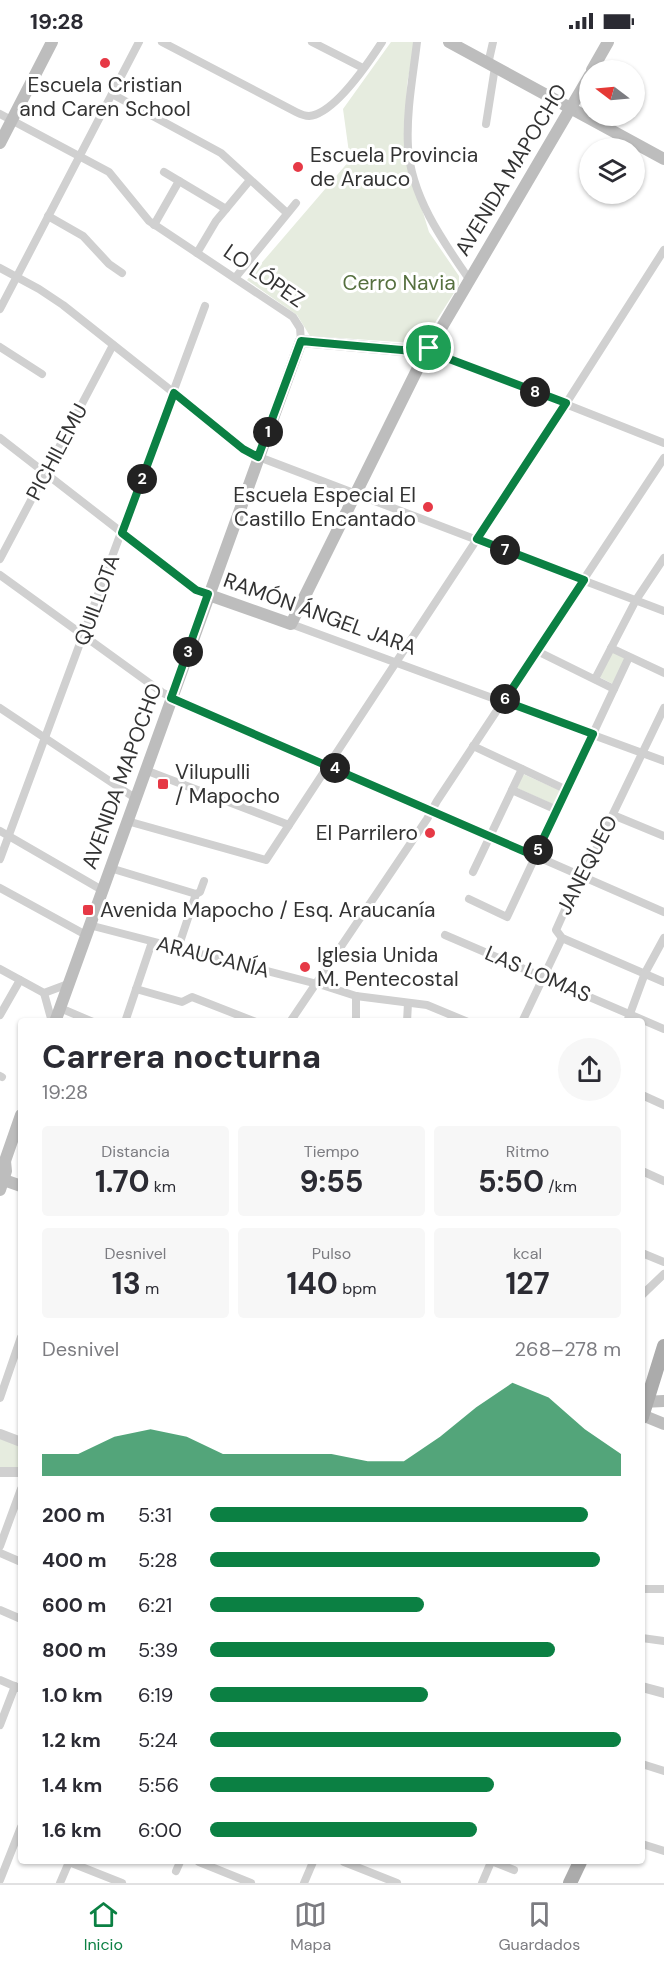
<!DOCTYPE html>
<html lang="es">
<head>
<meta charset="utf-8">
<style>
	:root { --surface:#fff; --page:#f7f7f7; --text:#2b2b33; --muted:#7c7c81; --line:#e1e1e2; --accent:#0b8043 }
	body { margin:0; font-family:"DM Sans",sans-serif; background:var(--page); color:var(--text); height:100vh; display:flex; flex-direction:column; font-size:22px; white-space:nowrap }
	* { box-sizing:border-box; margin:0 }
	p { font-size:20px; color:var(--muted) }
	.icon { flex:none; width:33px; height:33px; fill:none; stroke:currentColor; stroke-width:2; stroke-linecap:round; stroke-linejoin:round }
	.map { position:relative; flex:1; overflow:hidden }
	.details { position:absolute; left:18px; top:976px; width:627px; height:846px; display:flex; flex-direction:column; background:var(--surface); border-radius:6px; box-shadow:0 2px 4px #0004 }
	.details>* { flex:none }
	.needle { width:39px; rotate:286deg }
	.controls { position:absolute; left:579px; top:18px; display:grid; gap:12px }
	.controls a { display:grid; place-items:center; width:66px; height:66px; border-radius:50%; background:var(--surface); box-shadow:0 2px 4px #0004; font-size:30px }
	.pin { position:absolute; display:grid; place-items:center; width:51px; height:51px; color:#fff; margin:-26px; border:3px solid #fff; border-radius:50%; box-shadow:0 2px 6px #0007 }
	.km { position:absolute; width:30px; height:30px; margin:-15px; border-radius:50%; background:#222; color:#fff; font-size:16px; line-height:30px; text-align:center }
	.round { display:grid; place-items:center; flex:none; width:63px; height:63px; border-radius:32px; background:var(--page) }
	.head { display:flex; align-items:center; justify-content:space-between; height:102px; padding:0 24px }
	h1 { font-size:33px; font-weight:700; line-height:45px }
	.metrics { display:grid; grid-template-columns:repeat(3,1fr); gap:9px; height:102px; padding:6px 24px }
	.metrics div { display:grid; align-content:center; border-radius:6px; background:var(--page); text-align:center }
	.metrics b { font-size:30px; font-weight:700 }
	.metrics small { font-size:16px; font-weight:400 }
	.metrics p { font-size:16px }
	.chart { height:168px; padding:12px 24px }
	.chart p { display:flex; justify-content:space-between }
	.chart svg { width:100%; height:108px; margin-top:6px; fill:var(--accent); opacity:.7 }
	ul { padding:0 24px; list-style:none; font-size:20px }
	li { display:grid; grid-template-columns:96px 72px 1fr; align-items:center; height:45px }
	li i { height:15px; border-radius:8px; background:var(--accent) }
	.status { display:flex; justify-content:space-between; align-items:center; height:42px; padding:0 30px; background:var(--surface); direction:ltr }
	.status svg { height:16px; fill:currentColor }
	.tab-bar { display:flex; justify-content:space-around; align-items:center; height:84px; border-top:2px solid var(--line); background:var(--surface); font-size:16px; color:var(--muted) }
	.tab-bar a { display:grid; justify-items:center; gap:3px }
	.tab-bar .selected { color:var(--accent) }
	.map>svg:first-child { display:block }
	.green { fill:#e6ecdf }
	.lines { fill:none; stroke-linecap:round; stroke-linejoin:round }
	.minor { stroke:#d0d0d0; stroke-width:8 }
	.tertiary { stroke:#d0d0d0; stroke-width:10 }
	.secondary { stroke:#bdbdbd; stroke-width:12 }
	.primary { stroke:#ababab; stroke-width:14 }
	.route-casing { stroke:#fff; stroke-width:12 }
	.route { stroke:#0b8043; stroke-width:8 }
	.poi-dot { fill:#e63946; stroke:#fff; stroke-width:2 }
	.labels { text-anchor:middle; stroke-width:6; stroke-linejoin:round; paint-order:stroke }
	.poi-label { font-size:21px; fill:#333; stroke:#fff; text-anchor:start }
	.street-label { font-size:21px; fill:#333; stroke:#fff }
	.park-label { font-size:21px; fill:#56703f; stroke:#fff }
</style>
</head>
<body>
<div class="status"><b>19:28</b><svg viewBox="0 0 49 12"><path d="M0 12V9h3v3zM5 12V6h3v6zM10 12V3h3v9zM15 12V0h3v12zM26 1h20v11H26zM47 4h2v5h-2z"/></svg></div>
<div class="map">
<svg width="664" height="1841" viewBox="0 0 664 1841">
	<rect width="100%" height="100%" fill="#fff"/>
	<g class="green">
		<polygon points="391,0 415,0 407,42 405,112 429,190 459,234 459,243 426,295 413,301 310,294 297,273 247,238 350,118 343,67"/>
		<polygon points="612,609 626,616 613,642 599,635"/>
		<polygon points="523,732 561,749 555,763 517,746"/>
		<polygon points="0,1396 21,1404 21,1425 0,1426"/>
	</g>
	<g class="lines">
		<g class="minor">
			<path d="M162 0 296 70C300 72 304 74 309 74 334 72 369 20 382 0"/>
			<polyline points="312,0 363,26"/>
			<path d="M417 0C413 34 406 70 408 105 411 154 442 198 469 237"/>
			<polyline points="488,22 493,0"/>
			<polyline points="112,52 221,111 287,171"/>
			<polyline points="0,72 109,130 149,179 293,275 300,286 301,299"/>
			<polyline points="486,82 495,25"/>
			<polyline points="164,130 226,167"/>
			<polyline points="48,174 83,194 109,222 122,231"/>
			<polyline points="154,183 179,139"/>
			<polyline points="197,211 216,179 250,138"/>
			<polyline points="0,226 39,247 63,263 251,412 664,569"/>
			<polyline points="235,236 296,161"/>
			<polyline points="0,267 139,0"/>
			<polyline points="0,305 42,332"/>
			<polyline points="429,306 444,314 664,401"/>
			<polyline points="0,396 196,548 209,553"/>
			<polyline points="0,517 113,303"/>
			<polyline points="0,533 163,651 664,870"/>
			<polyline points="291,582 664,719"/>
			<polyline points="611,606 664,631"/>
			<polyline points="537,609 614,647"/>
			<polyline points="595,637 636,558 664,516"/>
			<polyline points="0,666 135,756"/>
			<polyline points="664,666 585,830 577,841 556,888 562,896 664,940"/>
			<polyline points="473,704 567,748"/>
			<polyline points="145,728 289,783"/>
			<polyline points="512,748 557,768"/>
			<polyline points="613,773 664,794"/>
			<polyline points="127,779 266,818 560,371 664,208"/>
			<polyline points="0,789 102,848"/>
			<polyline points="0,817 205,264"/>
			<polyline points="110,826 196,852"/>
			<polyline points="473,830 522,727"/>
			<polyline points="0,846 86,893"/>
			<polyline points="469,857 507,875 629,615"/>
			<polyline points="89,883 325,944 356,954 427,963 468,980"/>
			<polyline points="445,893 664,987"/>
			<polyline points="178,906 196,852 200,850 204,839"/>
			<polyline points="0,927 44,951 68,942"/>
			<polyline points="136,947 182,960 192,955 256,980"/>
			<polyline points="44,951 52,980"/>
			<polyline points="60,966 93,980"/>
			<polyline points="0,973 20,938"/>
			<polyline points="125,980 152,900"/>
			<polyline points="290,980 427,777 437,759 664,416"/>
			<polyline points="356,980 356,954"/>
			<polyline points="407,980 408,961"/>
			<polyline points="522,980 562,896"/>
			<polyline points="627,980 645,931 664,896"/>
			<polyline points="0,1034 2,1035"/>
			<polyline points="642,1053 664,1063"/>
			<polyline points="642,1129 664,1139"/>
			<polyline points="642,1211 664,1220"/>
			<polyline points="642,1253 664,1232"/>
			<polyline points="0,1356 21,1295"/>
			<polyline points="0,1504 21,1447"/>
			<polyline points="0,1511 21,1520"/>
			<polyline points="642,1547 664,1547"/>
			<polyline points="0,1568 21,1577"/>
			<polyline points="642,1596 664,1599"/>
			<polyline points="0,1638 21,1647"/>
			<polyline points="0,1683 15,1644"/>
			<polyline points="642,1722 664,1729"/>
			<polyline points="642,1802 664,1809"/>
			<polyline points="69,1820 122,1841"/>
			<polyline points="199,1820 251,1841"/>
			<polyline points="344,1820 397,1841"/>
			<polyline points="494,1820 514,1828"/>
			<polyline points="176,1829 180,1820"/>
			<polyline points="0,1838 21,1785"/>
			<polyline points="60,1841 69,1820"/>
			<polyline points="304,1841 313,1820"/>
			<polyline points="482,1841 491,1820"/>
		</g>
		<g class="tertiary">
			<polyline points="0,1392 21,1400"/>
			<polyline points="0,1430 21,1430"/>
			<polyline points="642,1645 664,1651"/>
		</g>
		<g class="secondary">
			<polyline points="449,0 664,117"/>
			<polyline points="592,28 608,0"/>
			<polyline points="0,101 52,0"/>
			<polyline points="209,553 291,582 419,324 590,33"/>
			<polyline points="55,980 301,299 413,309 429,306"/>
			<polyline points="0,1125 5,1119 21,1073"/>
			<polyline points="4,1138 21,1144"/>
			<polyline points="0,1148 6,1129 5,1119"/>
			<polyline points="642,1360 664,1359"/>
			<polyline points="642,1373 664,1382"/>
		</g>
		<g class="primary">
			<polyline points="642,1375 664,1304"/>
			<polyline points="570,1841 580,1820"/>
		</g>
	</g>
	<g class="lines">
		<defs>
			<polygon id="route" points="301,299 413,309 429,306 444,315 566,361 477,497 584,538 504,659 593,692 535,814 171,656 208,552 196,548 122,491 174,351 243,407 258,415"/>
		</defs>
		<use href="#route" class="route-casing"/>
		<use href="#route" class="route"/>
	</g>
	<g class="poi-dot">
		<circle cx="105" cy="21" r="6"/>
		<circle cx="298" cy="125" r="6"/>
		<circle cx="428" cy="465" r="6"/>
		<rect x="157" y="736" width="12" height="12" rx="3"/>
		<circle cx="430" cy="791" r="6"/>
		<rect x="82" y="862" width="12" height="12" rx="3"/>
		<circle cx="305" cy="925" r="6"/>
	</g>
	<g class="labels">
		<g class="poi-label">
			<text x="105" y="50" text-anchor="middle">Escuela Cristian<tspan x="105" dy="24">and Caren School</tspan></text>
			<text x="310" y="120">Escuela Provincia<tspan x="310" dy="24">de Arauco</tspan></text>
			<text x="416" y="460" text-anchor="end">Escuela Especial El<tspan x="416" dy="24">Castillo Encantado</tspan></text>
			<text x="175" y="737">Vilupulli<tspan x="175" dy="24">/ Mapocho</tspan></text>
			<text x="418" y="798" text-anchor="end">El Parrilero</text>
			<text x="100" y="875">Avenida Mapocho / Esq. Araucanía</text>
			<text x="317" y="920">Iglesia Unida<tspan x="317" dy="24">M. Pentecostal</tspan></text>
		</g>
		<g class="street-label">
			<text transform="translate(511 128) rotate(-59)" y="7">AVENIDA MAPOCHO</text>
			<text transform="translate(264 234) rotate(35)" y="7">LO LÓPEZ</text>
			<text transform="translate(57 410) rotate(-62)" y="7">PICHILEMU</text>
			<text transform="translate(97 558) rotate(-70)" y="7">QUILLOTA</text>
			<text transform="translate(320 572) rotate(20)" y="7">RAMÓN ÁNGEL JARA</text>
			<text transform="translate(122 734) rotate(-70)" y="7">AVENIDA MAPOCHO</text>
			<text transform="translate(587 823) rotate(-63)" y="7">JANEQUEO</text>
			<text transform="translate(213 915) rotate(14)" y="7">ARAUCANÍA</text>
			<text transform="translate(538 932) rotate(23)" y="7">LAS LOMAS</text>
		</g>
		<g class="park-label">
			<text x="399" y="248">Cerro Navia</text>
		</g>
	</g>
</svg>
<div class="controls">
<a><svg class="needle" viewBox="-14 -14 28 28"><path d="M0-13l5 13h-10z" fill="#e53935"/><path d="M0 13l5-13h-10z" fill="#7c7c81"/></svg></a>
<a><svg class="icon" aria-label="layers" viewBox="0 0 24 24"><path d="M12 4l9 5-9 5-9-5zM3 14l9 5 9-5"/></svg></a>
</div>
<div class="pin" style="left:429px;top:306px;background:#1e9e55"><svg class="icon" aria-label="arrive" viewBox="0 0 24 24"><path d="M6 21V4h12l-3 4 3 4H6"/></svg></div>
<b class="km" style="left:268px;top:390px">1</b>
<b class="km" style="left:142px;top:437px">2</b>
<b class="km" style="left:188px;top:610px">3</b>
<b class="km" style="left:335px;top:726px">4</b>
<b class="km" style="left:538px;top:808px">5</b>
<b class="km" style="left:505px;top:657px">6</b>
<b class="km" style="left:505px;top:508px">7</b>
<b class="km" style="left:535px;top:350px">8</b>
<section class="details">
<div class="head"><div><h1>Carrera nocturna</h1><p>19:28</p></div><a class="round"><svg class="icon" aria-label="share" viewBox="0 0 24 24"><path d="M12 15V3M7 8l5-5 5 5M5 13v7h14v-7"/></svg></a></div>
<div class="metrics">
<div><p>Distancia</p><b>1.70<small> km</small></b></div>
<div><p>Tiempo</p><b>9:55</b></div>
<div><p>Ritmo</p><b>5:50<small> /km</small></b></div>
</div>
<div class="metrics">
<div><p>Desnivel</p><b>13<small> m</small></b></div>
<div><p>Pulso</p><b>140<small> bpm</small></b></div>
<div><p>kcal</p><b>127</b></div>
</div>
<div class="chart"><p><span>Desnivel</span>268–278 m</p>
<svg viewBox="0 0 160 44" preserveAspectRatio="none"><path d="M0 44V35L10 35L20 28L30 25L40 28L50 35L60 35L70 35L80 35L90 38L100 38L110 28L120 16L130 6L140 12L150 25L160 35V44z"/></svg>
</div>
<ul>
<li><b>200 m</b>5:31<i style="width:92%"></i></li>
<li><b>400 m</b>5:28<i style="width:95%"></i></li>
<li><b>600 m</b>6:21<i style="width:52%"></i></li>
<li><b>800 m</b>5:39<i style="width:84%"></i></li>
<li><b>1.0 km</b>6:19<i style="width:53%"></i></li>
<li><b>1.2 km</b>5:24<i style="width:100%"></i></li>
<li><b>1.4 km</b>5:56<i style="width:69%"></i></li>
<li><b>1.6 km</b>6:00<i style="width:65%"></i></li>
</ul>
</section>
</div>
<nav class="tab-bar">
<a class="selected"><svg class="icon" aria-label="home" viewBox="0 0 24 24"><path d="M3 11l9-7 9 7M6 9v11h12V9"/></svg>Inicio</a>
<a><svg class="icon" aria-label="map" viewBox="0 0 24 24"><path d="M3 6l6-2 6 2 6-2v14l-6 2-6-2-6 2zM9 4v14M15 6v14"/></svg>Mapa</a>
<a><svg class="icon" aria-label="saved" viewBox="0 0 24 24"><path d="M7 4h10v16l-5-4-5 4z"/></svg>Guardados</a>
</nav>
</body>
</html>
